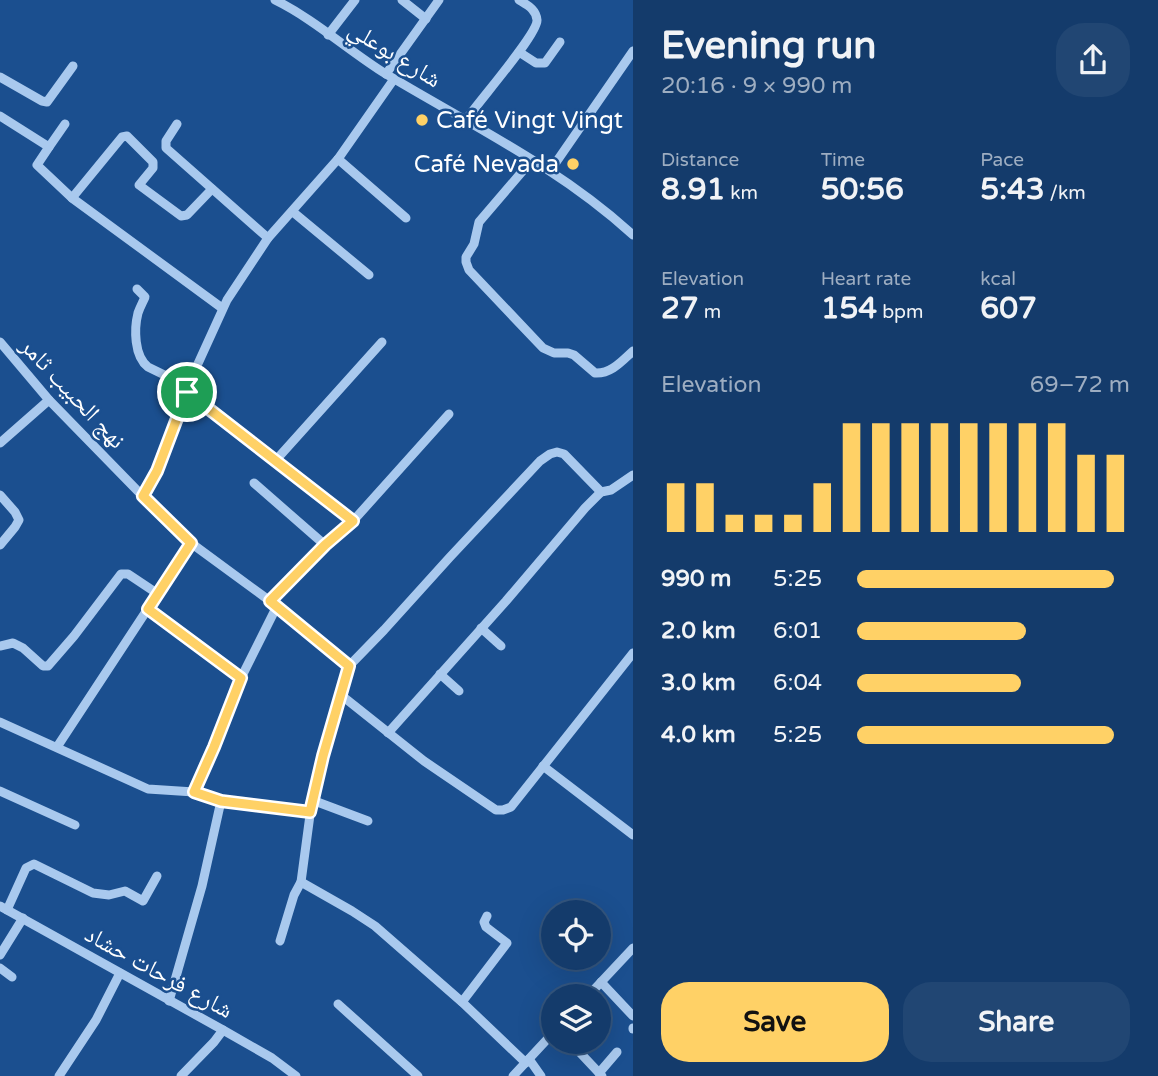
<!DOCTYPE html>
<html lang="en">
<head>
<meta charset="utf-8">
<style>
	:root { --surface:#143b6b; --page:#214673; --text:#f1f3f6; --muted:#9dadc1; --line:#33557e; --accent:#ffd166 }
	body { margin:0; font-family:"Varela Round","Noto Naskh Arabic",sans-serif; background:var(--page); color:var(--text); height:100vh; display:flex; flex-direction:column; font-size:26px; white-space:nowrap }
	* { box-sizing:border-box; margin:0 }
	p { font-size:23px; color:var(--muted) }
	.icon { flex:none; width:38px; height:38px; fill:none; stroke:currentColor; stroke-width:2; stroke-linecap:round; stroke-linejoin:round }
	.map { position:relative; flex:1; overflow:hidden }
	.details { display:flex; flex-direction:column; background:var(--surface); width:525px }
	.details>* { flex:none }
	.buttons { position:absolute; left:541px; top:900px; display:grid; gap:14px }
	.buttons a { display:grid; place-items:center; width:70px; height:70px; border-radius:50%; background:var(--surface); box-shadow:0 7px 28px #0002,0 0 0 2px var(--line); font-size:35px }
	.pin { position:absolute; display:grid; place-items:center; width:60px; height:60px; color:#fff; margin:-30px; border:4px solid #fff; border-radius:50%; box-shadow:0 2px 7px #0007 }
	.round { display:grid; place-items:center; flex:none; width:74px; height:74px; border-radius:28px; background:var(--page) }
	.head { display:flex; align-items:center; justify-content:space-between; height:119px; padding:0 28px }
	h1 { font-size:38px; font-weight:800; line-height:52px }
	.metrics { display:grid; grid-template-columns:repeat(3,1fr); gap:10px; height:119px; padding:7px 28px }
	.metrics div { display:grid; align-content:center }
	.metrics b { font-size:30px; font-weight:800 }
	.metrics small { font-size:19px; font-weight:400 }
	.metrics p { font-size:19px }
	.chart { height:196px; padding:14px 28px }
	.chart p { display:flex; justify-content:space-between }
	.chart svg { width:100%; height:126px; margin-top:7px; stroke:var(--accent); stroke-width:6 }
	.action { display:flex; gap:14px; margin-top:auto; padding:14px 28px }
	.action a { flex:1; height:80px; border-radius:28px; background:var(--accent); color:#111; font-size:28px; font-weight:800; line-height:80px; text-align:center }
	.action a+a { background:var(--page); color:var(--text) }
	ul { padding:0 28px; list-style:none; font-size:23px }
	li { display:grid; grid-template-columns:112px 84px 1fr; align-items:center; height:52px }
	li i { height:18px; border-radius:9px; background:var(--accent) }
	main { display:flex; flex:1; min-height:0 }
	.map>svg:first-child { display:block }
	.lines { fill:none; stroke-linecap:round; stroke-linejoin:round }
	.minor { stroke:#a9c9ee; stroke-width:9 }
	.route-casing { stroke:#fff; stroke-width:14 }
	.route { stroke:#ffd166; stroke-width:9 }
	.poi-dot { fill:#ffd166; stroke:#1b4f8f; stroke-width:2.5 }
	.labels { text-anchor:middle; stroke-width:5; stroke-linejoin:round; paint-order:stroke }
	.street-label { font-size:24px; fill:#fff; stroke:#1b4f8f }
	.poi-label { font-size:24px; fill:#fff; stroke:#1b4f8f; text-anchor:start }
</style>
</head>
<body>
<main>
<div class="map">
<svg width="633" height="1076" viewBox="0 0 633 1076">
	<rect width="100%" height="100%" fill="#1b4f8f"/>
	<g class="lines">
		<g class="minor">
			<path d="M275 0C314 19 349 51 386 74 471 125 560 168 633 235"/>
			<polyline points="402,0 426,19"/>
			<polyline points="328,35 355,0"/>
			<polyline points="519,52 536,63 545,63 560,42"/>
			<polyline points="386,74 439,0"/>
			<polyline points="0,77 42,101 47,102 73,66"/>
			<polyline points="0,116 49,147 65,124"/>
			<path d="M466 120C478 102 538 34 537 20 536 9 527 5 519 0"/>
			<polyline points="177,124 166,141 166,148 268,238"/>
			<polyline points="49,147 37,165 72,198 222,308"/>
			<polyline points="338,159 406,218"/>
			<path d="M532 160 479 222 474 244 466 257V262L469 270 543 348 554 353H568L574 355 595 373C611 374 622 361 633 351"/>
			<polyline points="550,171 633,51"/>
			<polyline points="72,198 122,137 127,136 153,162 153,168 139,185 181,216 187,215 212,189"/>
			<polyline points="293,212 369,275"/>
			<path d="M137 289 145 297C143 302 140 307 138 313 134 329 134 356 148 367L189 387"/>
			<polyline points="0,342 49,400 166,520 191,543 270,601 349,666 332,721 312,800 301,882 294,895 280,941"/>
			<polyline points="187,392 353,521"/>
			<polyline points="0,443 49,400"/>
			<polyline points="276,460 382,342"/>
			<polyline points="254,483 325,545"/>
			<polyline points="0,495 15,512 19,520 15,527 0,545"/>
			<polyline points="143,496 157,471 196,368 227,300 268,238 338,159 394,79"/>
			<polyline points="270,601 325,545 353,521 449,414"/>
			<polyline points="148,609 241,678"/>
			<polyline points="481,628 501,646"/>
			<polyline points="0,646 13,643 23,648 43,666 48,666 74,636 121,574 128,574 158,594"/>
			<polyline points="349,666 384,630 450,557 540,461 550,454 557,452 564,454 601,492"/>
			<polyline points="440,674 459,691"/>
			<polyline points="341,695 424,761 496,810 503,810 511,807 633,653"/>
			<polyline points="0,722 148,789 194,792 221,801 310,812"/>
			<polyline points="388,733 506,601 585,508 601,492 611,490 633,475"/>
			<polyline points="57,747 191,543"/>
			<polyline points="543,766 633,835"/>
			<polyline points="0,791 75,825"/>
			<polyline points="194,792 214,747 241,678 277,606"/>
			<polyline points="312,800 368,821"/>
			<polyline points="301,882 352,911 375,926 462,1002 526,1063"/>
			<polyline points="0,906 223,1030 272,1058 296,1076"/>
			<polyline points="7,910 26,868 34,864 93,893 109,895 125,891 143,901 157,876"/>
			<polyline points="0,955 23,918"/>
			<polyline points="0,968 12,977"/>
			<polyline points="601,982 633,1016"/>
			<polyline points="588,996 633,948"/>
			<polyline points="169,1001 202,886 221,801"/>
			<polyline points="462,1002 507,943 486,927 484,922 487,916"/>
			<polyline points="338,1004 418,1076"/>
			<polyline points="633,1029 633,1028"/>
			<polyline points="569,1041 602,1076"/>
			<polyline points="529,1059 541,1076"/>
			<polyline points="599,1073 617,1052"/>
			<polyline points="59,1076 96,1020 120,973"/>
			<polyline points="181,1076 214,1042 223,1030"/>
			<polyline points="513,1076 553,1033"/>
		</g>
	</g>
	<g class="lines">
		<defs>
			<polygon id="route" points="187,392 353,521 325,545 270,601 349,666 323,756 310,812 221,801 194,792 214,747 241,678 148,609 191,543 143,496 157,471"/>
		</defs>
		<use href="#route" class="route-casing"/>
		<use href="#route" class="route"/>
	</g>
	<g class="poi-dot">
		<circle cx="422" cy="120" r="7"/>
		<circle cx="573" cy="164" r="7"/>
	</g>
	<g class="labels">
		<g class="street-label">
			<text transform="translate(395 54) rotate(32)" y="8">شارع بوعلي</text>
			<text transform="translate(73 393) rotate(47)" y="8">نهج الحبيب ثامر</text>
			<text transform="translate(159 972) rotate(29)" y="8">شارع فرحات حشاد</text>
		</g>
		<g class="poi-label">
			<text x="436" y="128">Café Vingt Vingt</text>
			<text x="559" y="172" text-anchor="end">Café Nevada</text>
		</g>
	</g>
</svg>
<div class="buttons">
<a><svg class="icon" aria-label="locate" viewBox="0 0 24 24"><circle cx="12" cy="12" r="6"/><path d="M12 2v4M12 18v4M2 12h4M18 12h4"/></svg></a>
<a><svg class="icon" aria-label="layers" viewBox="0 0 24 24"><path d="M12 4l9 5-9 5-9-5zM3 14l9 5 9-5"/></svg></a>
</div>
<div class="pin" style="left:187px;top:392px;background:#1e9e55"><svg class="icon" aria-label="arrive" viewBox="0 0 24 24"><path d="M6 21V4h12l-3 4 3 4H6"/></svg></div>
</div>
<section class="details">
<div class="head"><div><h1>Evening run</h1><p>20:16 · 9 × 990 m</p></div><a class="round"><svg class="icon" aria-label="share" viewBox="0 0 24 24"><path d="M12 15V3M7 8l5-5 5 5M5 13v7h14v-7"/></svg></a></div>
<div class="metrics">
<div><p>Distance</p><b>8.91<small> km</small></b></div>
<div><p>Time</p><b>50:56</b></div>
<div><p>Pace</p><b>5:43<small> /km</small></b></div>
</div>
<div class="metrics">
<div><p>Elevation</p><b>27<small> m</small></b></div>
<div><p>Heart rate</p><b>154<small> bpm</small></b></div>
<div><p>kcal</p><b>607</b></div>
</div>
<div class="chart"><p><span>Elevation</span>69–72 m</p>
<svg viewBox="0 0 160 44" preserveAspectRatio="none"><path d="M5 44V27M15 44V27M25 44V38M35 44V38M45 44V38M55 44V27M65 44V6M75 44V6M85 44V6M95 44V6M105 44V6M115 44V6M125 44V6M135 44V6M145 44V17M155 44V17"/></svg>
</div>
<ul>
<li><b>990 m</b>5:25<i style="width:94%"></i></li>
<li><b>2.0 km</b>6:01<i style="width:62%"></i></li>
<li><b>3.0 km</b>6:04<i style="width:60%"></i></li>
<li><b>4.0 km</b>5:25<i style="width:94%"></i></li>
</ul>
<div class="action"><a>Save</a><a>Share</a></div>
</section>
</main>
</body>
</html>
